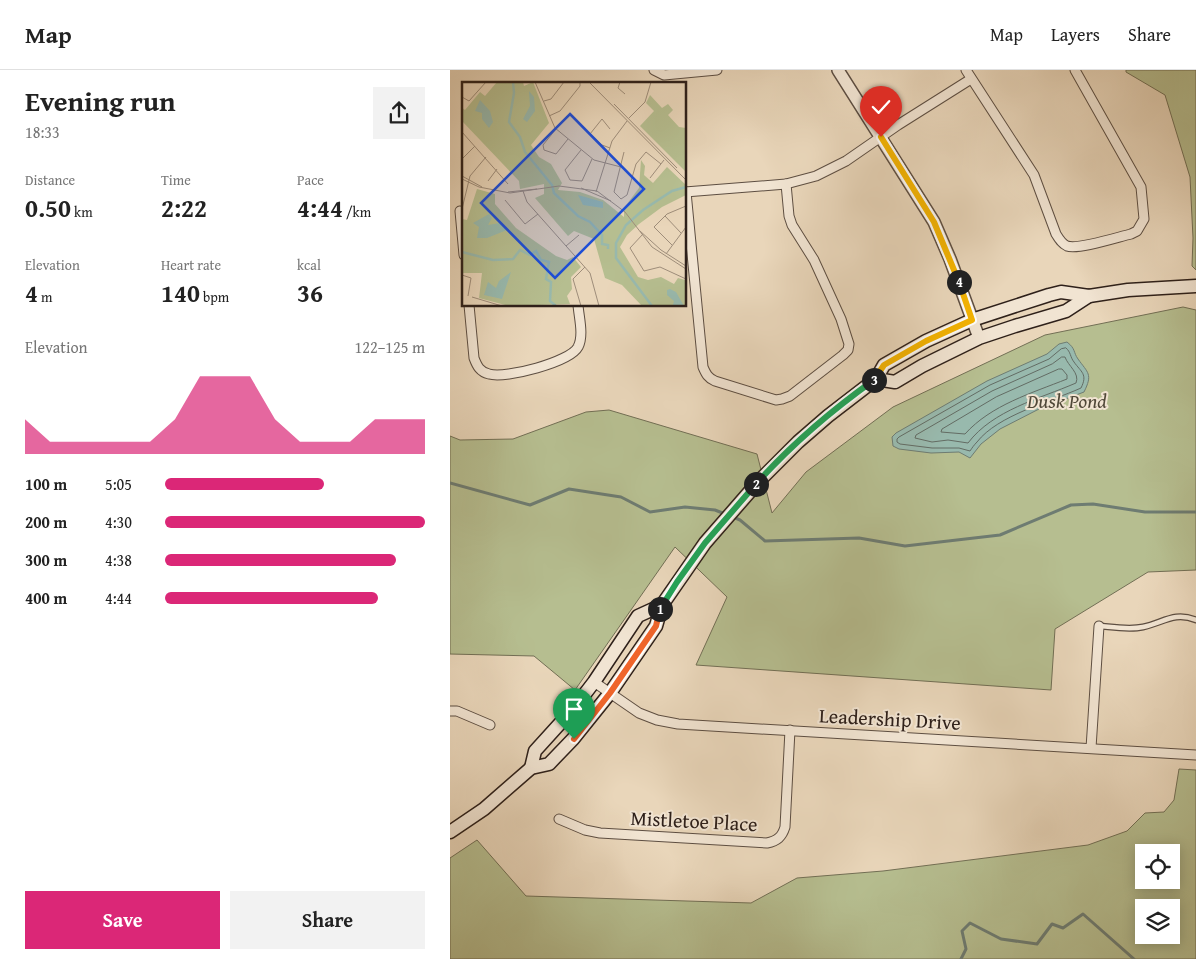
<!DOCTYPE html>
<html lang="en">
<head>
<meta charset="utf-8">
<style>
	:root { --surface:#fff; --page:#f2f2f2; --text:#222; --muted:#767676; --line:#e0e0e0; --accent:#db2777 }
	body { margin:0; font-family:"Gentium Book Plus",serif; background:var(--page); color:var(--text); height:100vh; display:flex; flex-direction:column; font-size:19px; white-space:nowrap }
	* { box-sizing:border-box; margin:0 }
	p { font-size:16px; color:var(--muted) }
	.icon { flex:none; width:28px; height:28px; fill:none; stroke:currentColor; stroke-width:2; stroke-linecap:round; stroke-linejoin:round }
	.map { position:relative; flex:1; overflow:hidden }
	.panel { display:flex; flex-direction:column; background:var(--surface); width:450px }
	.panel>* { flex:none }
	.tools { position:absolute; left:685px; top:774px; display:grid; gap:10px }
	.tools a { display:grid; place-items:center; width:45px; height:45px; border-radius:0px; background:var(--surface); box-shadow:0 2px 12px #0003; font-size:25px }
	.pin { position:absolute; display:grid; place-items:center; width:42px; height:42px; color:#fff; margin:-51px -21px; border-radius:50% 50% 50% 0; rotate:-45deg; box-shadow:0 0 5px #0007 }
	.pin .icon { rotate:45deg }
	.km { position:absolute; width:25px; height:25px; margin:-12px; border-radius:50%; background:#222; color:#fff; font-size:14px; line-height:25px; text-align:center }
	.round { display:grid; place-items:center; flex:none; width:52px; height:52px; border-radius:0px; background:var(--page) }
	.headline { display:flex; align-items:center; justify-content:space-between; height:85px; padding:0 25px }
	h1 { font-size:28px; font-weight:700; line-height:38px }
	.metrics { display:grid; grid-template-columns:repeat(3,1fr); gap:8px; height:85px; padding:5px 25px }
	.metrics div { display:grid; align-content:center }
	.metrics b { font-size:25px; font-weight:700 }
	.metrics small { font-size:14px; font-weight:400 }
	.metrics p { font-size:14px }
	.chart { height:140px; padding:10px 25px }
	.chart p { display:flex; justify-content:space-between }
	.chart svg { width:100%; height:90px; margin-top:5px; fill:var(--accent); opacity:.7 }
	.button { display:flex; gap:10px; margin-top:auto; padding:10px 25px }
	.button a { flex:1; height:58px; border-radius:0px; background:var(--accent); color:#fff; font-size:20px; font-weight:700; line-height:58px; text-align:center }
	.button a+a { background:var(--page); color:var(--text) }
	ul { padding:0 25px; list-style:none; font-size:16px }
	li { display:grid; grid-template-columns:80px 60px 1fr; align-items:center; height:38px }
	li i { height:12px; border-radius:6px; background:var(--accent) }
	header { display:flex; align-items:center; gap:30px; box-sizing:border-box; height:70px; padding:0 25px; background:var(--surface); border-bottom:1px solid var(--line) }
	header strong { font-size:24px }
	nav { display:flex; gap:28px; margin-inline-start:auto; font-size:18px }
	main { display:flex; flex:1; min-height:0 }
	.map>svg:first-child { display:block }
	.green { fill:#b6be90; stroke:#726f55; fill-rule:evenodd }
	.water { fill:#98b9ad; stroke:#6e7c72 }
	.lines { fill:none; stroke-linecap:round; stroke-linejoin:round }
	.shore { stroke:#636c64; stroke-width:1 }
	.stream { stroke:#6e7c72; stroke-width:3 }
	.service-casing { stroke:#5d4e42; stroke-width:7 }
	.minor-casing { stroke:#5d4e42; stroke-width:11 }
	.tertiary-casing { stroke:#5d4e42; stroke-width:14 }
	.secondary-casing { stroke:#2e201a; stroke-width:15 }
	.service { stroke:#f1e4d2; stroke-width:4.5 }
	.minor { stroke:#f1e4d2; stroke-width:9 }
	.tertiary { stroke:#f1e4d2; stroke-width:11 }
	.secondary { stroke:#f1e4d2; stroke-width:12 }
	.split-1-casing { stroke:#fff; stroke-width:10 }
	.split-2-casing { stroke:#fff; stroke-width:10 }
	.split-3-casing { stroke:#fff; stroke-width:10 }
	.split-4-casing { stroke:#fff; stroke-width:10 }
	.split-5-casing { stroke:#fff; stroke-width:10 }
	.split-1 { stroke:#f0652b; stroke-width:6 }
	.split-2 { stroke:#22a559; stroke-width:6 }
	.split-3 { stroke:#22a559; stroke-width:6 }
	.split-4 { stroke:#f5b400; stroke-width:6 }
	.split-5 { stroke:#f5b400; stroke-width:6 }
	.labels { text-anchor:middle; stroke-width:4; stroke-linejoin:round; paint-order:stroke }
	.park-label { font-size:20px; font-style:italic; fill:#504838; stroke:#f1e4d2 }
	.street-label { font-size:20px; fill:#2e201a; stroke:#f1e4d2 }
	.inset-river { fill:none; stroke:#98b9ad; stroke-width:2.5 }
	.inset-road { fill:none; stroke:#9e8d7a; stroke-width:1 }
	.view { fill:#1d4ed8; fill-opacity:0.15; stroke:#1d4ed8; stroke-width:2.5 }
	.inset-edge { fill:none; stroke:#2e201a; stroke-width:2.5 }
</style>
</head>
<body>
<header>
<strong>Map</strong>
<nav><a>Map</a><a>Layers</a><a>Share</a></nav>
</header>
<main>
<section class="panel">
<div class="headline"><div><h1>Evening run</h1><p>18:33</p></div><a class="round"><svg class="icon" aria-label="share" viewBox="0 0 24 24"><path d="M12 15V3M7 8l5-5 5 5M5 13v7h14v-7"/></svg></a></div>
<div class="metrics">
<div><p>Distance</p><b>0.50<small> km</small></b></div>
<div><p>Time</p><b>2:22</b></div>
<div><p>Pace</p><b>4:44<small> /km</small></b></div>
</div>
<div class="metrics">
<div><p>Elevation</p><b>4<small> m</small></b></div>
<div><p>Heart rate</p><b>140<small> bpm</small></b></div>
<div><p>kcal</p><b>36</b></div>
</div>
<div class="chart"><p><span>Elevation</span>122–125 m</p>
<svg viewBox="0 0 160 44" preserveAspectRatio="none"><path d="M0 44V27L10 38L20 38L30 38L40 38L50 38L60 27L70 6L80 6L90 6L100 27L110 38L120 38L130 38L140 27L150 27L160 27V44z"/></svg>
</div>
<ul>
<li><b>100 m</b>5:05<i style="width:61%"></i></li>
<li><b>200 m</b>4:30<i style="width:100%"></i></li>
<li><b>300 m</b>4:38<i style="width:89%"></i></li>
<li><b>400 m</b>4:44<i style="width:82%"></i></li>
</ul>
<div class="button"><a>Save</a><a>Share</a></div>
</section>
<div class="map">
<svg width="746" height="889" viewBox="0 0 746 889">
	<rect width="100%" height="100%" fill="#e9d6ba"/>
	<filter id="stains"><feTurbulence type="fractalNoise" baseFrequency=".004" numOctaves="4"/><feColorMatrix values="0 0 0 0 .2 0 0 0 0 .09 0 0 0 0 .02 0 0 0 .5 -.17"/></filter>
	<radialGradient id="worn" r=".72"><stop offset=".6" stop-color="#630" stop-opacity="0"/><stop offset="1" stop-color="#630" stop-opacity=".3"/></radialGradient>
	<g class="green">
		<polygon points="676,0 746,0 746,200 742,196 743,168 740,107 715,25 676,2"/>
		<polygon points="733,237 746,240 746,500 698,502 605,559 601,620 246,595 277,527 225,477 125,620 84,586 0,584 0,366 10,370 63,369 136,342 159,340 307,384 322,443 356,402 443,337 595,265"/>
		<path d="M729 699 746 700V889H0V788L27 770 76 826 301 833 347 808 433 801 638 775 677 761 695 743 714 742 724 730ZM694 782H721V810H694ZM694 838H721V865H694Z"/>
	</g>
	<path class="water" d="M617 272C626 279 623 282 628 289 638 303 643 304 634 322L589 339 550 359 531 374 520 388 509 382 481 383 449 379 443 376 442 367 446 363 537 311 597 284 609 274Z"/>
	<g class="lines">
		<g class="shore">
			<path d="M616 278C621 282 620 287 624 292 631 302 638 304 631 318 600 332 548 345 527 372 524 375 522 378 520 381L509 378H482L450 374 447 372V369L449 367 540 315 599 289 611 279Z"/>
			<path d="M612 287H615C618 296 630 303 626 313 589 329 543 340 518 373L498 370 482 372 465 368 466 365 542 321 602 294Z"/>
			<path d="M609 299H612L617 305V309C582 323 541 335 515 364L491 362 492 359 546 327Z"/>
		</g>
		<g class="stream">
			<polyline points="0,413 80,435 119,419 171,427 200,442 235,437 265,440 275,444"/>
			<polyline points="283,447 290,450 315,471 409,468 455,476 550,465 621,435 643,434 695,442 746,442"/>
			<polyline points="511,889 516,879 512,861 520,853 551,869 587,874 602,854 613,858 633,844 684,889"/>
		</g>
		<defs>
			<path id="service" d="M649 556C662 557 679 560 693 557 713 553 724 541 746 550"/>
			<g id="minor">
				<polyline points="204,0 214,5 267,0"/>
				<path d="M516 0 584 105 606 164C609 169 612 174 617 176 628 180 668 167 681 164L687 161 694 149 691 117 625 0"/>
				<polyline points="235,122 336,114 366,106 396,91 448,55 521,9"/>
				<path d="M236 122 253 297C256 304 258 308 265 311L326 330 332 329 340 326 393 285 398 280 399 274 391 249 364 190 342 155 339 146 336 114"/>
				<polyline points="10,141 14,185"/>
				<path d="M19 235 24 288C27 296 30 302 39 304 56 309 120 292 128 277 134 265 129 248 128 235"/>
				<polyline points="144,612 189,643 207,650 228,654 746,685"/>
				<polyline points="0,641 7,641 40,655"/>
				<polyline points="641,678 649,556"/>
				<path d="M109 749 135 760 150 763 317 773C327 771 332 767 335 757L340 660"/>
			</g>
			<polyline id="tertiary" points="388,0 484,152 500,189 529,268"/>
			<g id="secondary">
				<polyline points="426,309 445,312 472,296 529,268 565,256 616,241 639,226"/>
				<polyline points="81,698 85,681 124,638 144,612 188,546 212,535"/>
				<polyline points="0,762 34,739 81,698 99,694 123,669 160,623 206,556 212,535 255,473 309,411 348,372 378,346 426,309 434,295 476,271 522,250 599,225 611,222 639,226 678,220 746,216"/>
			</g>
		</defs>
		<use href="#service" class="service-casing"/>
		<use href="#minor" class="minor-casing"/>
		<use href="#tertiary" class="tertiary-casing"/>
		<use href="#secondary" class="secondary-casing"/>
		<use href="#service" class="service"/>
		<use href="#minor" class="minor"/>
		<use href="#tertiary" class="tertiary"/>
		<use href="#secondary" class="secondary"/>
	</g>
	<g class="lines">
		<defs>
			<polyline id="split-1" points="124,669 160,623 206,556 210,539"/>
			<polyline id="split-2" points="210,539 227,512 255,473 306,414"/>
			<path id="split-3" d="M306 414C341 375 382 340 424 310"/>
			<polyline id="split-4" points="424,310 434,295 476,271 522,250 509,212"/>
			<polyline id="split-5" points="431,67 484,152 509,212"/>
		</defs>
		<use href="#split-1" class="split-1-casing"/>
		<use href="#split-2" class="split-2-casing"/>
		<use href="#split-3" class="split-3-casing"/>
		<use href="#split-4" class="split-4-casing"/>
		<use href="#split-5" class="split-5-casing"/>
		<use href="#split-1" class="split-1"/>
		<use href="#split-2" class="split-2"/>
		<use href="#split-3" class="split-3"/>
		<use href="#split-4" class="split-4"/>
		<use href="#split-5" class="split-5"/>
	</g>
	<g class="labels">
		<g class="park-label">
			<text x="617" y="338">Dusk Pond</text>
		</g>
		<g class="street-label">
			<text transform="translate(440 649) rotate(3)" y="7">Leadership Drive</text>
			<text transform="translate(244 751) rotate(3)" y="7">Mistletoe Place</text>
		</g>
	</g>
	<g transform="translate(12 12)">
		<rect width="224" height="224" fill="#e9d6ba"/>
		<path d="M35 0H61L62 4 71 0 87 41 69 63 77 75 89 82 100 101 96 108 118 110 141 118 162 135V126L177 106 179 78 183 84 182 93 191 101 205 85 224 103V113L200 125 177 142 165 153 158 165 176 195 186 198 199 195 212 202 216 196 223 198 224 224H180L160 203 143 196 132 157 112 149 106 154 73 116 82 112V102L58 107 57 99 0 39V26L3 28 18 10 23 14ZM188 13 200 26 206 22 211 28 206 33 217 45 224 46 223 89 178 44 192 29 184 21ZM15 107 33 112V122L54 146 94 174 105 178 111 175 119 185 109 195 110 207 105 214 108 222 47 224 17 216 20 191H0V137L5 138Z" fill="#b6be90"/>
		<path d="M67 9 72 15 73 29 65 40 61 37 68 24ZM18 18 28 29 31 40 27 46 20 37V31L13 29ZM116 113 141 120V126L121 123ZM27 132 30 136 26 143 38 141 45 148 25 156H15L17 145 11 141ZM49 190 40 217 22 213 26 200 34 206 37 199ZM208 207 214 210 222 224 211 223 212 219 205 213V208Z" fill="#98b9ad"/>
		<path class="inset-river" d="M51 0 52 11 47 40 58 55 63 70 90 103 92 111 116 134 128 140 140 153V162L146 163V167M0 170 31 178 51 177 58 168 68 173 74 169 79 178 87 180 84 197 89 200 88 219 94 224M190 224 154 176V161L164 143 181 128 210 109 224 105"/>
		<path class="inset-road" d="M73 0 93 46 132 78 159 85M127 0 224 98M158 0 156 6 163 12M0 15 7 19 24 0M82 19 89 17 102 0M152 22 215 86M87 34 98 29 118 4V0M167 36 183 20 189 0M94 47 81 63 82 68 94 72 106 57M0 50 46 102M148 66 140 63 128 52 140 37 148 47M119 68 103 88 108 98 120 99 130 77M162 70 152 110 159 117 165 113 174 82 184 70 199 82M0 77 13 64M0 94 20 105M188 96 202 78M0 97 17 105 48 111 97 104 135 109 163 130 190 165 224 187M26 99 35 87M119 106 149 119M61 109 65 120 128 191 137 224M46 110 75 107M134 110 150 59 165 39M43 118 63 142 76 132M0 127 8 94 24 75M203 134 219 151M178 149 199 168 224 184M181 152 168 166 182 189 198 185 224 197M210 163 192 145 205 132 224 124M104 164 117 153M204 172 224 145M0 193 9 196 6 214M10 215 40 224M119 224 111 197 123 185"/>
		<path class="view" d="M108 32 182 107 93 196 19 121Z"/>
		<rect width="224" height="224" class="inset-edge"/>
	</g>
	<rect width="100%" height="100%" filter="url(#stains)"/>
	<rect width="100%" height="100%" fill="url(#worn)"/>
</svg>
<div class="tools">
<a><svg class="icon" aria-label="locate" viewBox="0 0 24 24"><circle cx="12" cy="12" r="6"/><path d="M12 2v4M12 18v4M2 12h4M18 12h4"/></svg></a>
<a><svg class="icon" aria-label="layers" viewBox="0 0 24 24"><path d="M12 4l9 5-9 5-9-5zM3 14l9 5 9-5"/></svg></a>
</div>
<div class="pin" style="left:124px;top:669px;background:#1e9e55"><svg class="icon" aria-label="arrive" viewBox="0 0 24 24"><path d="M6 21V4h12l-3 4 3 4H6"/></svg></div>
<div class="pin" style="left:431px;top:67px;background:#d93025"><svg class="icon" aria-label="check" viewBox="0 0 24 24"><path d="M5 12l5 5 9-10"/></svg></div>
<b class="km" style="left:210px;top:539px">1</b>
<b class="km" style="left:306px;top:414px">2</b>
<b class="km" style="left:424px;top:310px">3</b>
<b class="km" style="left:509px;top:212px">4</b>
</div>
</main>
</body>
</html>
